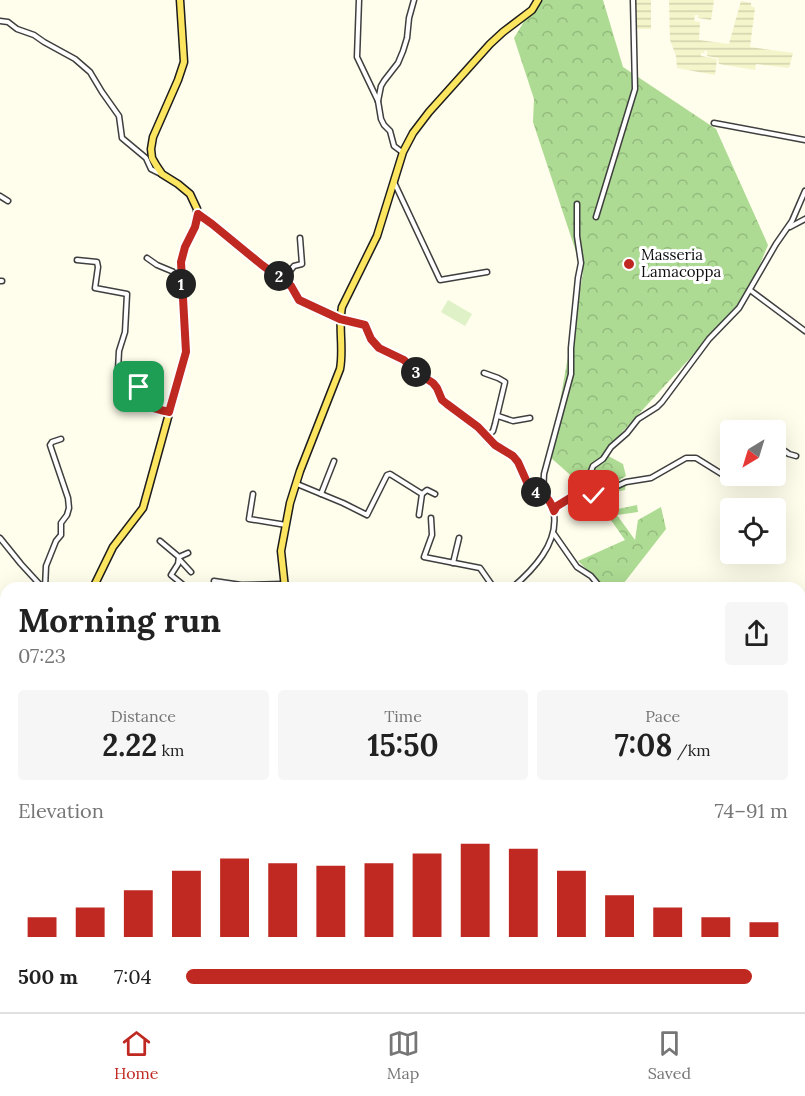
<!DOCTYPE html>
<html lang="en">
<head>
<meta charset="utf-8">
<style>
	:root { --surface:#fff; --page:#f6f6f6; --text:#222; --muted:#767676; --line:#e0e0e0; --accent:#bf2921 }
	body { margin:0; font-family:Lora,serif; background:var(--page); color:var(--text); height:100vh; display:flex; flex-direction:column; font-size:22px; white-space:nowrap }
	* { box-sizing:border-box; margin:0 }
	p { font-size:20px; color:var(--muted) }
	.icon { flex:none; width:33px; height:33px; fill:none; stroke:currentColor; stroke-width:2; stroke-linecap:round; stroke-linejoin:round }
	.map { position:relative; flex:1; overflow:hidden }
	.drawer { position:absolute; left:0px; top:582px; width:806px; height:430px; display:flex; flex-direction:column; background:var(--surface); border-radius:18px 18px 0 0; box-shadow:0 6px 24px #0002 }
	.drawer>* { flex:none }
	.needle { width:39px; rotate:218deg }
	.tools { position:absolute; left:720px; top:420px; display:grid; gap:12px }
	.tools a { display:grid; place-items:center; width:66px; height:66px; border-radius:6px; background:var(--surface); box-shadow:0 6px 24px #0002; font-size:30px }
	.pin { position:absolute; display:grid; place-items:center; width:51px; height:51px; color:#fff; margin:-26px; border-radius:12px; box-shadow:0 3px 9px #0006 }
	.km { position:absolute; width:30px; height:30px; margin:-15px; border-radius:50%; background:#222; color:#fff; font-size:16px; line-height:30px; text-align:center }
	.round { display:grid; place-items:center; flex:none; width:63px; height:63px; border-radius:6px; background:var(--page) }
	.headline { display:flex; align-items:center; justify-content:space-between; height:102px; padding:0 18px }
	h1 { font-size:33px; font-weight:700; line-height:45px }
	.metrics { display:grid; grid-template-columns:repeat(3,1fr); gap:9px; height:102px; padding:6px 18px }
	.metrics div { display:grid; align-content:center; border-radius:6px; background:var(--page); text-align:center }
	.metrics b { font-size:30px; font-weight:700 }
	.metrics small { font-size:16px; font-weight:400 }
	.metrics p { font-size:16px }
	.chart { height:168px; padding:12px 18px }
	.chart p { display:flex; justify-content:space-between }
	.chart svg { width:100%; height:108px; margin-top:6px; stroke:var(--accent); stroke-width:6 }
	ul { padding:0 18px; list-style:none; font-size:20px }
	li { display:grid; grid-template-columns:96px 72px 1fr; align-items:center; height:45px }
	li i { height:15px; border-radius:8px; background:var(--accent) }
	.tab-bar { display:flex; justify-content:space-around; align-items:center; height:84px; border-top:2px solid var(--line); background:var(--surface); font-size:16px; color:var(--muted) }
	.tab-bar a { display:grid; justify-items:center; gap:3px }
	.tab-bar .on { color:var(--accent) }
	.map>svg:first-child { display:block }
	.farmland { fill:url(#farmland-rules) }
	.forest { fill:url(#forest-crowns) }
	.pitch { fill:#def1c7 }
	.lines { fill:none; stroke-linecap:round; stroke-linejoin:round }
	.minor-casing { stroke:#3f3f3f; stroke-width:7 }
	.major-casing { stroke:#1d1d1d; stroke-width:9 }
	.minor { stroke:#fff; stroke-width:4 }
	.major { stroke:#fce55f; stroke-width:6 }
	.route-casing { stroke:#fff; stroke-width:12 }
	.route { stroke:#bf2921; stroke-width:8 }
	.poi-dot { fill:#bf2921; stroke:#fff; stroke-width:2 }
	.labels { text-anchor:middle; stroke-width:6; stroke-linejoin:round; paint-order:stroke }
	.poi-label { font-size:15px; fill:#0c0c0c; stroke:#fff; text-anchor:start }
</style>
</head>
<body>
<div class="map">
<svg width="805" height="1012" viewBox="0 0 805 1012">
	<defs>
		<pattern id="farmland-rules" width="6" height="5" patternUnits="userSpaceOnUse" patternTransform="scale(1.5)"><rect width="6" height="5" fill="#f5f5cb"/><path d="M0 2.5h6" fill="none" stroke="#d1d1ad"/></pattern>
		<pattern id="forest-crowns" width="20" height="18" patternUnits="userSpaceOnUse" patternTransform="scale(1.5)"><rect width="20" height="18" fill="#addb93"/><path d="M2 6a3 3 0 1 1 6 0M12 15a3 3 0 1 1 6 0" fill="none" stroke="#94bb7e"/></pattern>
	</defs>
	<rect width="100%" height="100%" fill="#fffdeb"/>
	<g class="farmland">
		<rect x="634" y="0" width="17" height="29"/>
		<polygon points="669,0 714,0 711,20 698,18 698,15 695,15 694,21 700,22 699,40 729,44 741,1 751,3 751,6 755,8 750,47 793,53 789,68 756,64 755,70 719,64 718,58 707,56 707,51 705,50 704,53 701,53 701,56 717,59 715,75 677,68 676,56 670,40"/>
	</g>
	<polygon class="forest" points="537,0 603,0 623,67 716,129 768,245 745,301 725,320 603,453 623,464 626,476 609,487 626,482 625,490 611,493 613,510 637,505 638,512 617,515 635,540 638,520 661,507 666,529 620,588 606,588 578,561 625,540 594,496 550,457 583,273 533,122 534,99 514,38"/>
	<polygon class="pitch" points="448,300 472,314 465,326 441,312"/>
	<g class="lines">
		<defs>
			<g id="minor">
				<polyline points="359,0 357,57 378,101 381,119 384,125 390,131 394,146 402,152"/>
				<polyline points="0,21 8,22 17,29 34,35 44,42 75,59 90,72 102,92 119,116 122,138 146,158 151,169 161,174"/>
				<polyline points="378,101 381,86 384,81 398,63 403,51 407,38 409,18 414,0"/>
				<polyline points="714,123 805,140"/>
				<polyline points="394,182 440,280 487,272"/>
				<polyline points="0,196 8,201"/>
				<path d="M198 215 212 224 262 265 283 280 291 286 299 300 324 310 340 319 365 325 371 339 379 348 404 360 416 372 433 383 437 388 442 400 447 404 478 427 495 445 513 456 518 462 530 489C534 492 539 492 543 494 550 498 553 507 554 514 558 544 533 570 512 588"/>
				<polyline points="596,217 635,89 633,0"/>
				<polyline points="790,227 805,219"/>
				<polyline points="147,258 157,265 181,275"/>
				<path d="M77 260 97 262 98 267 95 288 127 294 125 332 119 351 117 389 120 391 139 387C141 391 141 399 143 403 147 408 162 410 169 412"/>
				<polyline points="283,280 294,266 302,264 300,238"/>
				<polyline points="0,281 2,281"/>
				<polyline points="750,290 805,331"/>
				<polyline points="484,373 498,378 505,382 495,424 493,431 487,437"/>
				<polyline points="498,416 513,421 530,418"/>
				<polyline points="776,445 789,454 796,456"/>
				<polyline points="297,484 343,503 367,515 387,475 390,474 422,494 419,515"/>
				<polyline points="580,492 584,497 598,495 626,482 651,478 686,458 696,458 725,476 736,479 746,476"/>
				<polyline points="253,494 249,519 286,525"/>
				<polyline points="321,494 334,461"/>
				<polyline points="422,494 427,490 435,494"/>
				<polyline points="543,494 544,474 571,374 571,348 578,278 581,263 577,236 577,204"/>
				<polyline points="554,510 557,506 580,492 584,489 593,466 603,459 611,447 627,433 638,419 657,407 662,402 709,339 739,308 776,244 792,221 805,191"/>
				<polyline points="431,518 432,535 424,557 480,568 494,588"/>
				<polyline points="554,534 577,567 591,576 601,588"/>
				<polyline points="0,538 21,564 43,588"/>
				<polyline points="160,541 179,557 178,564 171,575 187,588"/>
				<polyline points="179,557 188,553"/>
				<polyline points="179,559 191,572"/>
				<polyline points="453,563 459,538"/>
				<polyline points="214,581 241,585 284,584"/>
				<polyline points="45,588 46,566 56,541 61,535 61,523 67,515 69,508 68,498 50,445 52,442 61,439"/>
				<polyline points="0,671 6,675"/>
				<polyline points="800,776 805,770"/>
				<polyline points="0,864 6,860"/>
				<polyline points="800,868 805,868"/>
				<polyline points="0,947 6,940"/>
				<polyline points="0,978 6,979"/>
				<polyline points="479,1006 481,1012"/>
				<polyline points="337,1012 348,1006"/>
			</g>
			<g id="major">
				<polyline points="93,588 113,547 143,508 186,352 181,269 183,253 197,221 197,209 190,194 178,184 162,174 156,165 152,158 151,149 153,137 178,80 184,62 180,0"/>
				<path d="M285 588 281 551 290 503 300 471 340 369C344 348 338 327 342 307L377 236 403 152 413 133 429 112 490 44 503 32 532 10 538 0"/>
				<polyline points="0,757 6,747"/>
				<polyline points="800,944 805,942"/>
				<polyline points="141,1012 147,1006"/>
				<polyline points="632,1012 645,1006"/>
			</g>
		</defs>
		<use href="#minor" class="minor-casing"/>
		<use href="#major" class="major-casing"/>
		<use href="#minor" class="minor"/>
		<use href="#major" class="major"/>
	</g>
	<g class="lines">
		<defs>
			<path id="route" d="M139 387C141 391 141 399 143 403 147 408 162 410 169 412L186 352 181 262 185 247 195 227 198 214 212 224 262 265 283 280 291 286 299 300 340 319 365 325 371 339 379 348 404 360 416 372 433 383 437 388 442 400 447 404 478 427 495 445 513 456 518 462 530 489C544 497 547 493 554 511L557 506 580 492 584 497 594 496"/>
		</defs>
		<use href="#route" class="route-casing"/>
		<use href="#route" class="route"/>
	</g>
	<circle class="poi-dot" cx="629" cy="264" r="6"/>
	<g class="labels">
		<g class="poi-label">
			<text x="641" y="260">Masseria<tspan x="641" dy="17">Lamacoppa</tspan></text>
		</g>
	</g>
</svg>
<div class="tools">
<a><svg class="needle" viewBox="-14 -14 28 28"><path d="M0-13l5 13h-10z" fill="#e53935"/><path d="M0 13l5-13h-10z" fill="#767676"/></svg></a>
<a><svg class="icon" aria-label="locate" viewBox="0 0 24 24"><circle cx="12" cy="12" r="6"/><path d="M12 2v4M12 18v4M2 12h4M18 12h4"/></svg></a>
</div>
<div class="pin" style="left:139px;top:387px;background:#1e9e55"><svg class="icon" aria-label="arrive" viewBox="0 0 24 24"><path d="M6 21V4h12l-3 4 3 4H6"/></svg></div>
<div class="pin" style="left:594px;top:496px;background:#d93025"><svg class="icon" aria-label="check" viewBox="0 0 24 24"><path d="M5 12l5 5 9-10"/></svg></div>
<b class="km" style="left:181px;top:284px">1</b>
<b class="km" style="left:279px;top:276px">2</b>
<b class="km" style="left:416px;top:372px">3</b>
<b class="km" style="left:536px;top:492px">4</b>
<section class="drawer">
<div class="headline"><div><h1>Morning run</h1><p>07:23</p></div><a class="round"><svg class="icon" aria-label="share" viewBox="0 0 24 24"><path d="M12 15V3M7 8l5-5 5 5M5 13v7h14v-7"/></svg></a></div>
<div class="metrics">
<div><p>Distance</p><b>2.22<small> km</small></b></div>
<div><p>Time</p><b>15:50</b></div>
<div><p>Pace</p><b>7:08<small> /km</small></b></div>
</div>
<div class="chart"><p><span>Elevation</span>74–91 m</p>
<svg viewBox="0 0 160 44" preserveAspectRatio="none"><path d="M5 44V36M15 44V32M25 44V25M35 44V17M45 44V12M55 44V14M65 44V15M75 44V14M85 44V10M95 44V6M105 44V8M115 44V17M125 44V27M135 44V32M145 44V36M155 44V38"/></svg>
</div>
<ul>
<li><b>500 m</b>7:04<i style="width:94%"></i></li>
</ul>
</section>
</div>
<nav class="tab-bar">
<a class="on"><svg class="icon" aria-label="home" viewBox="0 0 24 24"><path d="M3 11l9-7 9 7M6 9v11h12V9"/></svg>Home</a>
<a><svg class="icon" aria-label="map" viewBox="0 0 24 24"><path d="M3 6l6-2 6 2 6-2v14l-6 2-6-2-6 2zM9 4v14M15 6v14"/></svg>Map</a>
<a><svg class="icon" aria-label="saved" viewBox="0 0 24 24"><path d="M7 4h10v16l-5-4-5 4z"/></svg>Saved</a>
</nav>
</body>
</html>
